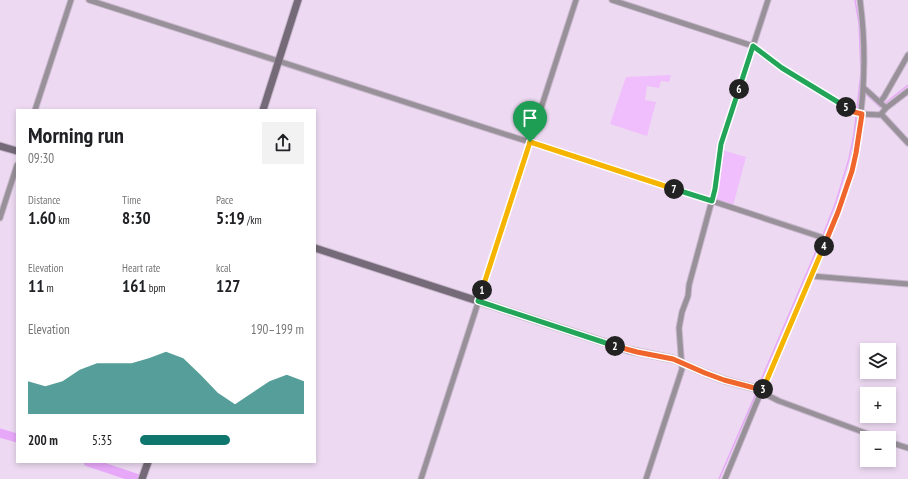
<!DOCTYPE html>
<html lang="en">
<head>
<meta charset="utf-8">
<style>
	:root { --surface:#fff; --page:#f2f2f2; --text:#202124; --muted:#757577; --accent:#0f766e }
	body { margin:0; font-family:"PT Sans Narrow",sans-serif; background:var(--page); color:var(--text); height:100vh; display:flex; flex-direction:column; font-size:15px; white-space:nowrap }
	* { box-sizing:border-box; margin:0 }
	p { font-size:13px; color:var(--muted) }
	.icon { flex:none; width:22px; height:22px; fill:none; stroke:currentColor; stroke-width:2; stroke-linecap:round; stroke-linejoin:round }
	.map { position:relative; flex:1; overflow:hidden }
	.side { position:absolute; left:16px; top:109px; width:300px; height:354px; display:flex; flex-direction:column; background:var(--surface); border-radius:0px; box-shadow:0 2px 6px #0003 }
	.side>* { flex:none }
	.tools { position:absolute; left:860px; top:343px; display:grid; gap:8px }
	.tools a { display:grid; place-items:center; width:36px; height:36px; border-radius:0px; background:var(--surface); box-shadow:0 2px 6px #0003; font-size:20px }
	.pin { position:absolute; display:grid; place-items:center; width:34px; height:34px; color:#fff; margin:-41px -17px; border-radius:50% 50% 50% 0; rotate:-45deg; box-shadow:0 0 4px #0007 }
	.pin .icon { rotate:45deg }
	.km { position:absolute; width:20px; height:20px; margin:-10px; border-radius:50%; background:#222; color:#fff; font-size:11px; line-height:20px; text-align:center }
	.round { display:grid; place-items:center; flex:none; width:42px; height:42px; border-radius:0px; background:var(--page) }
	.summary { display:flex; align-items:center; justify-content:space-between; height:68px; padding:0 12px }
	h1 { font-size:22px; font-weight:800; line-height:30px }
	.figures { display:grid; grid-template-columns:repeat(3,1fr); gap:6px; height:68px; padding:4px 12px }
	.figures div { display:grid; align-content:center }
	.figures b { font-size:17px; font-weight:800 }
	.figures small { font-size:11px; font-weight:400 }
	.figures p { font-size:11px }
	.chart { height:112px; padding:8px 12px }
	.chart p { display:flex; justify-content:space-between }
	.chart svg { width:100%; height:72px; margin-top:4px; fill:var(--accent); opacity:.7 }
	ul { padding:0 12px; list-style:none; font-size:13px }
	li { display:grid; grid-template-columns:64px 48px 1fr; align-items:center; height:30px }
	li i { height:10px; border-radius:5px; background:var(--accent) }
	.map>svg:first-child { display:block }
	.green { fill:#f0bdfd }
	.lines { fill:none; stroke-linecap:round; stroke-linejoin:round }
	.stream { stroke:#e8a8f9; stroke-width:1.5 }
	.river { stroke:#e8a8f9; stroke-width:9 }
	.street-casing { stroke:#c7b6cb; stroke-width:7 }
	.secondary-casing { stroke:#c7b6cb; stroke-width:9 }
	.street { stroke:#98919a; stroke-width:5 }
	.secondary { stroke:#756a78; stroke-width:7 }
	.split-1-casing { stroke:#fff; stroke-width:8 }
	.split-2-casing { stroke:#fff; stroke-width:8 }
	.split-3-casing { stroke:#fff; stroke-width:8 }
	.split-4-casing { stroke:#fff; stroke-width:8 }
	.split-5-casing { stroke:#fff; stroke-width:8 }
	.split-6-casing { stroke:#fff; stroke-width:8 }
	.split-7-casing { stroke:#fff; stroke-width:8 }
	.split-8-casing { stroke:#fff; stroke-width:8 }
	.split-1 { stroke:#f5b400; stroke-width:5 }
	.split-2 { stroke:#22a559; stroke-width:5 }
	.split-3 { stroke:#f0652b; stroke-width:5 }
	.split-4 { stroke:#f5b400; stroke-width:5 }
	.split-5 { stroke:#f0652b; stroke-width:5 }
	.split-6 { stroke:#22a559; stroke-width:5 }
	.split-7 { stroke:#22a559; stroke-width:5 }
	.split-8 { stroke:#f5b400; stroke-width:5 }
</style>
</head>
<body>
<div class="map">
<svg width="908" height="479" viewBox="0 0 908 479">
	<rect width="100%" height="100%" fill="#eddaf2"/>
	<g class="green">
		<polygon points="671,75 669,82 661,81 659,88 647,86 645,100 656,102 647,136 610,124 626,77"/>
		<polygon points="722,150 746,157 733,206 716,200 715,198"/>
	</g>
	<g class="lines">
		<g class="stream">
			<polyline points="864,93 869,97 880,107 881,106"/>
			<polyline points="884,104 908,85"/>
			<polyline points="759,385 823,235 836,202 849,159 854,134 861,72 859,23 855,0"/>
			<polyline points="719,479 757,391"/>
		</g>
		<g class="river">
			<polyline points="0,433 17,438"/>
			<polyline points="88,462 139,479"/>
		</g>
		<defs>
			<g id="street">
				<polyline points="89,0 712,201 827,239"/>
				<polyline points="612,0 753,46 782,68 854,112 862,114 882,115 908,143"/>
				<polyline points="864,88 886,108"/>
				<polyline points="880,102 884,97 908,55"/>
				<polyline points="35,110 71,0"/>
				<polyline points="881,114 886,108 908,91"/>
				<polyline points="0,218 17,165"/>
				<polyline points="811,276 908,284"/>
				<polyline points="761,392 779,401 879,438"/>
				<polyline points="889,442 908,448"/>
				<polyline points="421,479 576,0"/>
				<polyline points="646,479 682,369 679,328 682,312 688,296 689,285 715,189 721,144 768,0"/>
				<path d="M725 479 756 404 827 239C834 222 840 205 846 188 848 182 850 176 852 170 855 158 856 146 858 134 865 90 866 45 860 0"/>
			</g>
			<g id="secondary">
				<polyline points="263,110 298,0"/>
				<polyline points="0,146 17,151"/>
				<polyline points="315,248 628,350 673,359 705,373 724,380 762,390"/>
				<polyline points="142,479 148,462"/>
			</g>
		</defs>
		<use href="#street" class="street-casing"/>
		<use href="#secondary" class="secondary-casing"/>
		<use href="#street" class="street"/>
		<use href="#secondary" class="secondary"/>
	</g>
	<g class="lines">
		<defs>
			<polyline id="split-1" points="482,290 530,142"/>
			<polyline id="split-2" points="482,290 478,301 615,346"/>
			<polyline id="split-3" points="615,346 637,352 673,359 705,373 724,380 762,390 763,389"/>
			<polyline id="split-4" points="763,389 824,246"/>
			<polyline id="split-5" points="824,246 838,212 852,171 856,153 862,114 854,112 846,107"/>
			<polyline id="split-6" points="739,89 753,46 782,68 846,107"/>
			<polyline id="split-7" points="674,189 712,201 715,189 721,144 739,89"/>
			<polyline id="split-8" points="530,142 674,189"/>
		</defs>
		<use href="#split-1" class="split-1-casing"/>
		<use href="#split-2" class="split-2-casing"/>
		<use href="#split-3" class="split-3-casing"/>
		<use href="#split-4" class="split-4-casing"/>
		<use href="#split-5" class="split-5-casing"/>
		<use href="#split-6" class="split-6-casing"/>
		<use href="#split-7" class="split-7-casing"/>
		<use href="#split-8" class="split-8-casing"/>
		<use href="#split-1" class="split-1"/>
		<use href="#split-2" class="split-2"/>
		<use href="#split-3" class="split-3"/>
		<use href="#split-4" class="split-4"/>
		<use href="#split-5" class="split-5"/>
		<use href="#split-6" class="split-6"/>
		<use href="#split-7" class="split-7"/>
		<use href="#split-8" class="split-8"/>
	</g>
</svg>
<div class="tools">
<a><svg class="icon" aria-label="layers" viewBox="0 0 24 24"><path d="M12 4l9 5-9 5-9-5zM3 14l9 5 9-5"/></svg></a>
<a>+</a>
<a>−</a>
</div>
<div class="pin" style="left:530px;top:142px;background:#1e9e55"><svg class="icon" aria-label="arrive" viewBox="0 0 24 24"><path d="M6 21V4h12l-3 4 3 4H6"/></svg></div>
<b class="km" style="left:482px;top:290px">1</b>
<b class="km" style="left:615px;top:346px">2</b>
<b class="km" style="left:763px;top:389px">3</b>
<b class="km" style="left:824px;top:246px">4</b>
<b class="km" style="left:846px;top:107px">5</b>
<b class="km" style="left:739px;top:89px">6</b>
<b class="km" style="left:674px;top:189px">7</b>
<section class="side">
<div class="summary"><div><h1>Morning run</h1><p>09:30</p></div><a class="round"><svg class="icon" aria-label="share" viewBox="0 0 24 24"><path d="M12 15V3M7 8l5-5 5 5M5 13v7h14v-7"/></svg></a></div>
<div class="figures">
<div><p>Distance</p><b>1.60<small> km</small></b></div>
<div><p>Time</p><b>8:30</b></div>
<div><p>Pace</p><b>5:19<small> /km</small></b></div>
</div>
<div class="figures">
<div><p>Elevation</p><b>11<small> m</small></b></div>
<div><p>Heart rate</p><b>161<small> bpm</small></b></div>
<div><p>kcal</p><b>127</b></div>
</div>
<div class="chart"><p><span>Elevation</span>190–199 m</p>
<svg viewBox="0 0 160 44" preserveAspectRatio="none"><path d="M0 44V24L10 27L20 24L30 17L40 13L50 13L60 13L70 10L80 6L90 10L100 20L110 31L120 38L130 31L140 24L150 20L160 24V44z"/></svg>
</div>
<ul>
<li><b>200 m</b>5:35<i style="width:55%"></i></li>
</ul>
</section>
</div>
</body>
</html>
